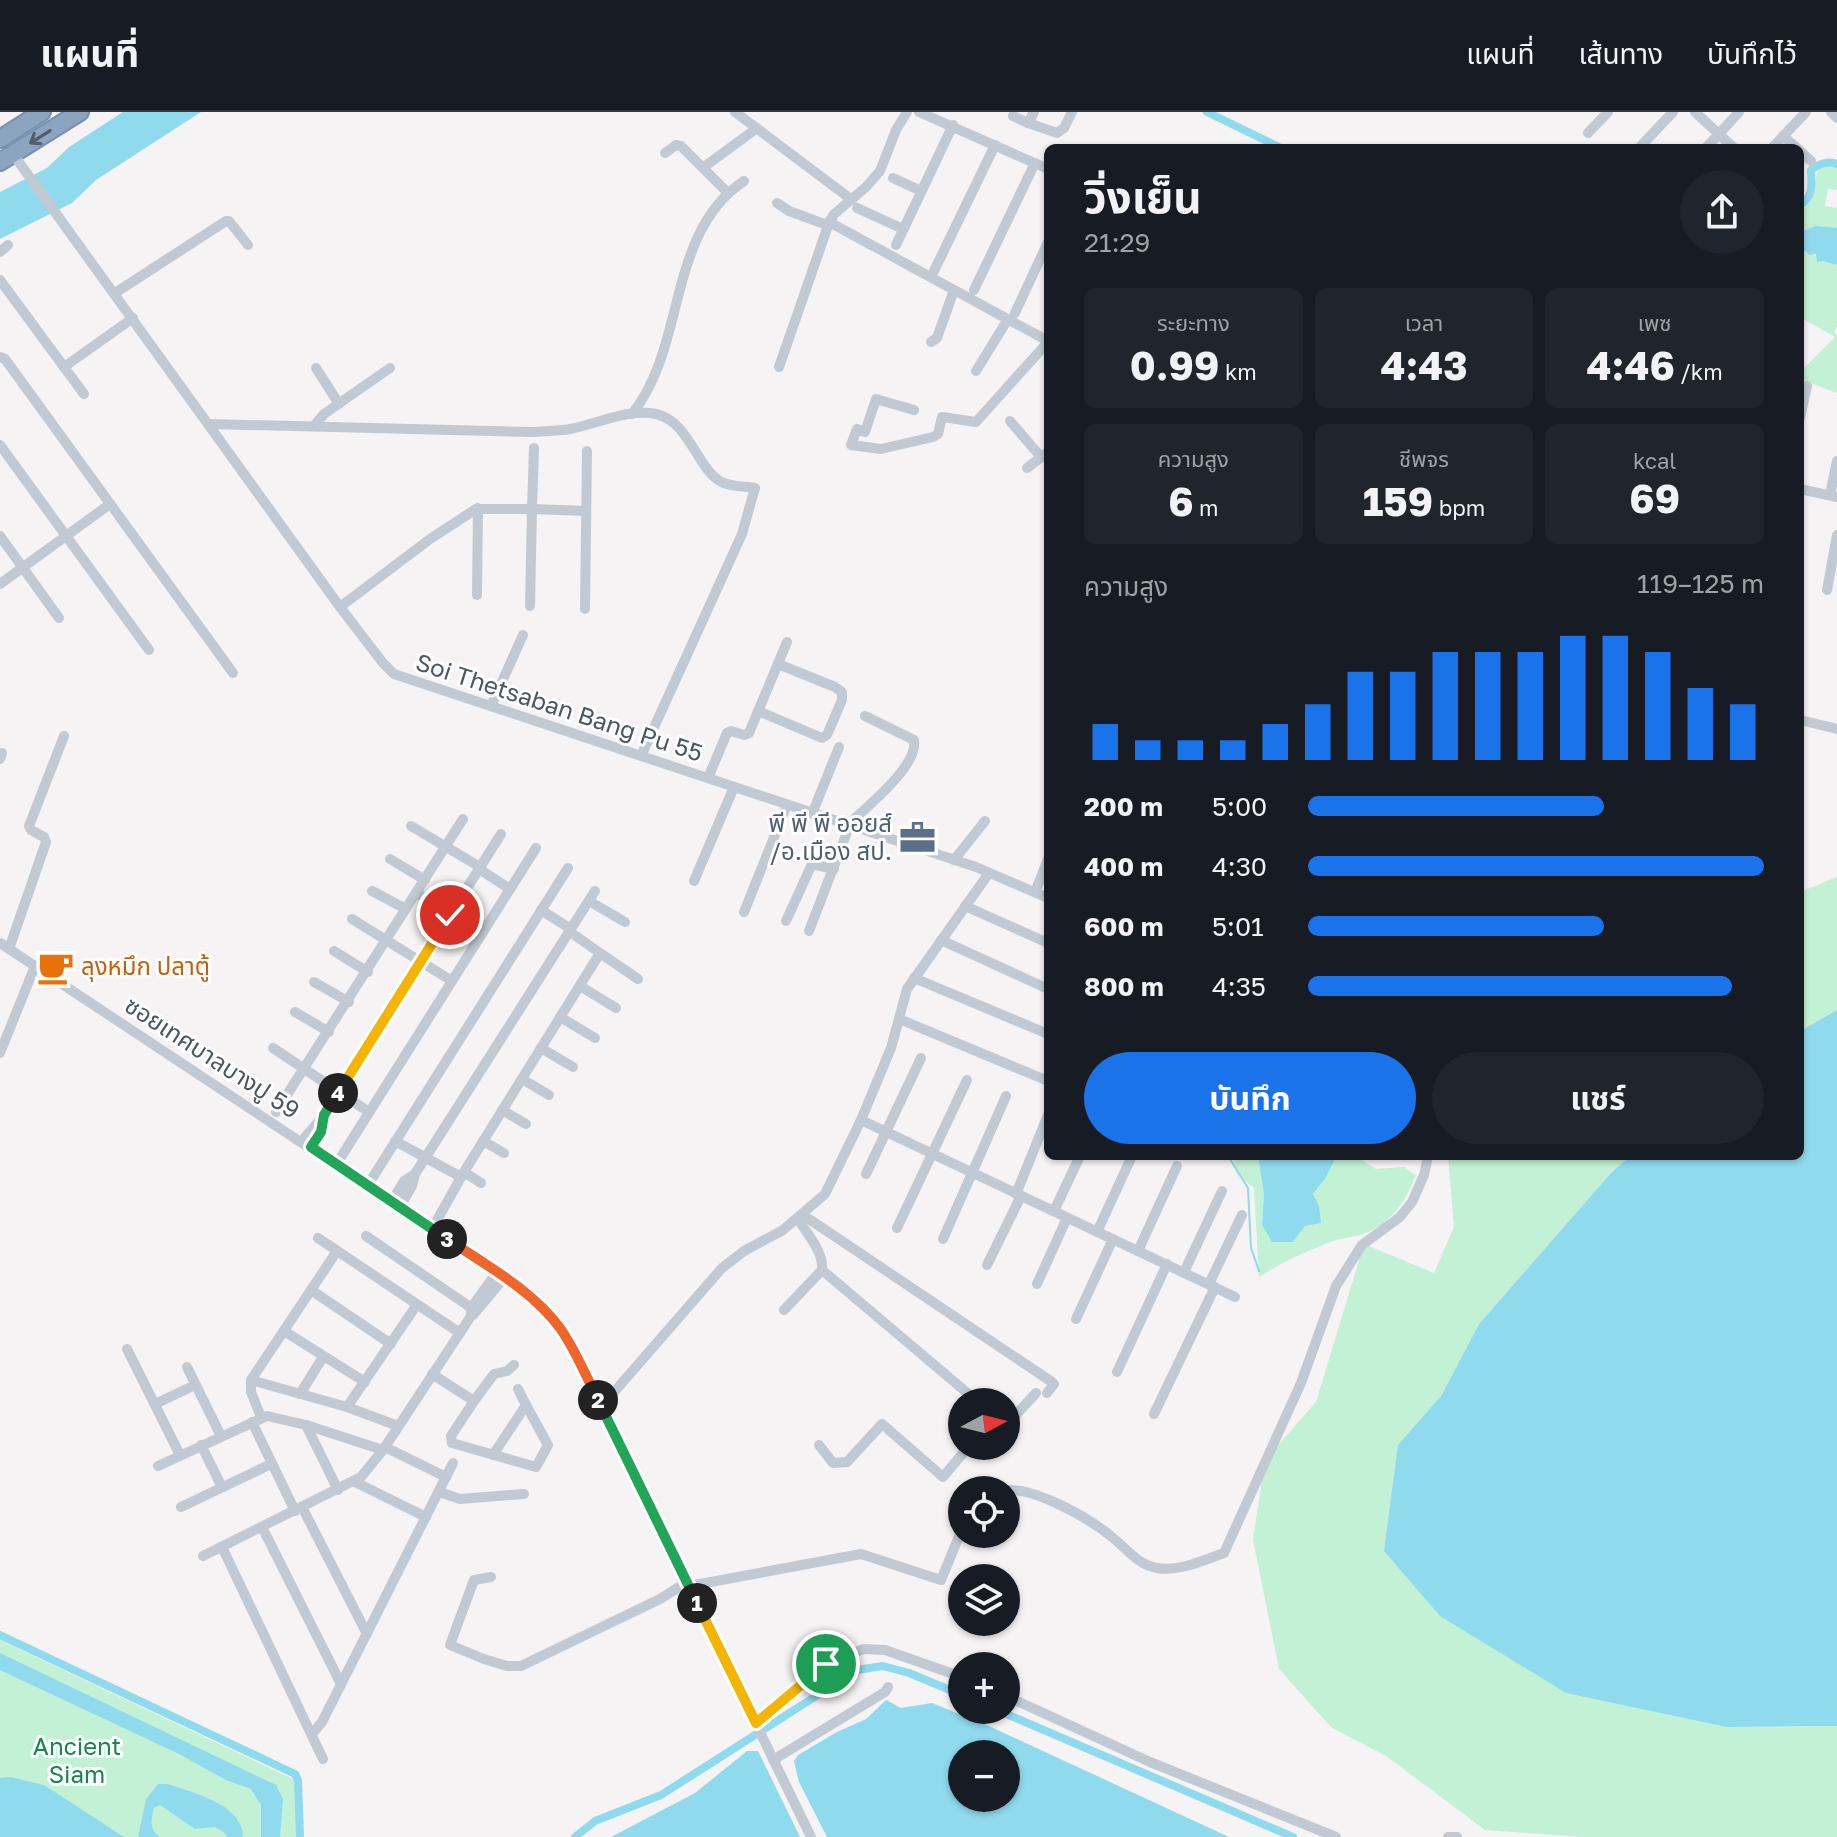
<!DOCTYPE html>
<html lang="th">
<head>
<meta charset="utf-8">
<style>
	:root { --surface:#171b24; --page:#20242c; --text:#f1f3f6; --muted:#9ea1a6; --line:#363941; --accent:#1a73e8 }
	body { margin:0; font-family:"Golos Text","Noto Sans Thai",sans-serif; background:var(--page); color:var(--text); height:100vh; display:flex; flex-direction:column; font-size:30px; white-space:nowrap }
	* { box-sizing:border-box; margin:0 }
	p { font-size:26px; color:var(--muted) }
	.icon { flex:none; width:44px; height:44px; fill:none; stroke:currentColor; stroke-width:2; stroke-linecap:round; stroke-linejoin:round }
	.map { position:relative; flex:1; overflow:hidden }
	.details { position:absolute; left:1044px; top:32px; width:760px; height:1016px; display:flex; flex-direction:column; background:var(--surface); border-radius:12px; box-shadow:0 2px 6px #0004 }
	.details>* { flex:none }
	.needle { width:52px; rotate:83deg }
	.buttons { position:absolute; left:948px; top:1276px; display:grid; gap:16px }
	.buttons a { display:grid; place-items:center; width:72px; height:72px; border-radius:50%; background:var(--surface); box-shadow:0 2px 6px #0004; font-size:40px }
	.pin { position:absolute; display:grid; place-items:center; width:68px; height:68px; color:#fff; margin:-34px; border:4px solid #fff; border-radius:50%; box-shadow:0 2px 8px #0007 }
	.km { position:absolute; width:40px; height:40px; margin:-20px; border-radius:50%; background:#222; color:#fff; font-size:22px; line-height:40px; text-align:center }
	.round { display:grid; place-items:center; flex:none; width:84px; height:84px; border-radius:42px; background:var(--page) }
	.overview { display:flex; align-items:center; justify-content:space-between; height:136px; padding:0 40px }
	h1 { font-size:44px; font-weight:700; line-height:60px }
	.stats { display:grid; grid-template-columns:repeat(3,1fr); gap:12px; height:136px; padding:8px 40px }
	.stats div { display:grid; align-content:center; border-radius:12px; background:var(--page); text-align:center }
	.stats b { font-size:40px; font-weight:700 }
	.stats small { font-size:22px; font-weight:400 }
	.stats p { font-size:22px }
	.chart { height:224px; padding:16px 40px }
	.chart p { display:flex; justify-content:space-between }
	.chart svg { width:100%; height:144px; margin-top:8px; stroke:var(--accent); stroke-width:6 }
	.primary-button { display:flex; gap:16px; margin-top:auto; padding:16px 40px }
	.primary-button a { flex:1; height:92px; border-radius:48px; background:var(--accent); color:#fff; font-size:32px; font-weight:700; line-height:92px; text-align:center }
	.primary-button a+a { background:var(--page); color:var(--text) }
	ul { padding:0 40px; list-style:none; font-size:26px }
	li { display:grid; grid-template-columns:128px 96px 1fr; align-items:center; height:60px }
	li i { height:20px; border-radius:10px; background:var(--accent) }
	header { display:flex; align-items:center; gap:48px; box-sizing:border-box; height:112px; padding:0 40px; background:var(--surface); border-bottom:2px solid var(--line) }
	header strong { font-size:38px }
	nav { display:flex; gap:44px; margin-inline-start:auto; font-size:28px }
	.map>svg:first-child { display:block }
	.green { fill:#c3f1d5 }
	.water { fill:#90daee; fill-rule:evenodd }
	.lines { fill:none; stroke-linecap:round; stroke-linejoin:round }
	.stream { stroke:#90daee; stroke-width:2 }
	.canal { stroke:#90daee; stroke-width:8 }
	.highway-casing { stroke:#7690ad; stroke-width:20 }
	.minor { stroke:#c1cad2; stroke-width:10 }
	.highway { stroke:#8ba5c1; stroke-width:16 }
	.oneway { stroke:#505e6b }
	.split-1-casing { stroke:#fff; stroke-width:16 }
	.split-2-casing { stroke:#fff; stroke-width:16 }
	.split-3-casing { stroke:#fff; stroke-width:16 }
	.split-4-casing { stroke:#fff; stroke-width:16 }
	.split-5-casing { stroke:#fff; stroke-width:16 }
	.split-1 { stroke:#f5b400; stroke-width:10 }
	.split-2 { stroke:#22a559; stroke-width:10 }
	.split-3 { stroke:#f0652b; stroke-width:10 }
	.split-4 { stroke:#22a559; stroke-width:10 }
	.split-5 { stroke:#f5b400; stroke-width:10 }
	.labels { text-anchor:middle; stroke-width:6; stroke-linejoin:round; paint-order:stroke }
	.street-label { font-size:24px; fill:#4a5661; stroke:#fff }
	.service-label { font-size:24px; fill:#4e5e75; stroke:#fff; text-anchor:end }
	.food-label { font-size:24px; fill:#c56008; stroke:#fff; text-anchor:start }
	.park-label { font-size:24px; fill:#17864f; stroke:#fff }
</style>
</head>
<body>
<header>
<strong>แผนที่</strong>
<nav><a>แผนที่</a><a>เส้นทาง</a><a>บันทึกไว้</a></nav>
</header>
<div class="map">
<svg width="1837" height="1725" viewBox="0 0 1837 1725">
	<rect width="100%" height="100%" fill="#f5f3f3"/>
	<g class="green">
		<path d="M1834 52 1837 54V78L1828 77 1825 94 1837 96V116L1816 115 1800 120V100C1818 89 1812 73 1819 56Z"/>
		<polygon points="1806,139 1837,153 1837,214 1834,220 1837,223 1837,281 1800,267 1800,260 1835,225 1803,207 1800,211 1800,141"/>
		<polygon points="1837,765 1837,898 1800,919 1800,780"/>
		<path d="M1232 1044H1258L1264 1082 1262 1113H1305L1319 1094 1313 1083 1325 1067 1337 1044H1355L1376 1057 1404 1055 1416 1063C1406 1089 1391 1112 1363 1122 1354 1125 1343 1126 1333 1129 1307 1139 1282 1150 1259 1165L1254 1076 1237 1062Z"/>
		<polygon points="1448,1044 1630,1044 1611,1061 1479,1212 1441,1284 1399,1333 1727,1615 1837,1614 1837,1725 1583,1725 1485,1718 1386,1644 1332,1616 1279,1557 1253,1428 1265,1348 1316,1290 1364,1132 1434,1161 1454,1115"/>
		<polygon points="0,1528 295,1668 296,1725 0,1725"/>
	</g>
	<g class="water">
		<polygon points="123,0 201,0 96,68 72,91 0,127 0,80 47,56 69,35"/>
		<polygon points="1816,114 1837,116 1837,153 1823,149 1817,150 1816,142 1809,143 1806,139 1800,141 1800,120"/>
		<polygon points="1837,898 1837,1614 1727,1615 1566,1581 1440,1504 1384,1439 1398,1333 1441,1284 1479,1212 1611,1061 1630,1044 1800,1044 1800,919"/>
		<polygon points="1258,1044 1337,1044 1325,1067 1313,1082 1319,1094 1321,1111 1305,1114 1293,1130 1272,1130 1262,1113 1264,1082"/>
		<polygon points="0,1541 276,1673 283,1687 280,1725 261,1725 261,1693 251,1677 226,1668 179,1642 0,1558"/>
		<path d="M886 1588 901 1596 932 1591 989 1614 1229 1725H827L799 1670 794 1649 798 1643 837 1620 866 1607ZM962 1642H1006V1686H962Z"/>
		<polygon points="747,1639 758,1639 800,1725 611,1725 695,1681"/>
		<polygon points="10,1665 44,1673 124,1725 0,1725 0,1666"/>
		<path d="M158 1672H168C193 1681 243 1692 243 1725H227L225 1721 215 1715 195 1717 160 1693 154 1696C151 1708 149 1717 160 1725H138L146 1687Z"/>
	</g>
	<g class="lines">
		<polyline class="stream" points="1228,1044 1248,1076 1251,1136 1259,1159"/>
		<g class="canal">
			<polyline points="1207,0 1281,36"/>
			<path d="M1800 94C1813 85 1812 73 1811 58 1819 52 1827 48 1837 52"/>
			<polyline points="0,1523 295,1662 298,1668 300,1725"/>
			<polyline points="997,1598 1293,1725"/>
			<polyline points="575,1725 595,1709 661,1683 857,1558 883,1554 909,1561 962,1583"/>
		</g>
		<defs>
			<g id="highway">
				<polyline points="0,27 42,0"/>
				<polyline points="0,50 80,0"/>
			</g>
		</defs>
		<use href="#highway" class="highway-casing"/>
		<g class="minor">
			<polyline points="735,0 852,88"/>
			<polyline points="907,0 896,18 880,59 866,75 833,103 831,111 1048,229"/>
			<polyline points="919,0 1048,57"/>
			<polyline points="1695,0 1734,36"/>
			<polyline points="1831,0 1837,6"/>
			<polyline points="1013,4 1028,11 1034,0"/>
			<polyline points="1028,11 1057,21 1064,16 1072,0"/>
			<polyline points="1588,21 1608,0"/>
			<polyline points="1783,24 1797,36"/>
			<polyline points="1639,36 1673,0"/>
			<polyline points="1706,36 1739,0"/>
			<polyline points="1772,36 1806,0"/>
			<polyline points="1800,39 1811,49"/>
			<polyline points="665,41 676,33 681,34 728,81"/>
			<polyline points="13,42 340,495 383,551 394,562 976,755 1048,786"/>
			<polyline points="704,55 757,16"/>
			<polyline points="893,66 921,79"/>
			<polyline points="777,91 789,99 827,113"/>
			<polyline points="857,96 903,117"/>
			<polyline points="896,133 953,13"/>
			<polyline points="0,140 8,133"/>
			<polyline points="934,159 995,33"/>
			<polyline points="0,168 64,255"/>
			<polyline points="974,178 1035,51"/>
			<polyline points="115,181 226,109 229,109 248,133"/>
			<polyline points="1015,201 1048,130"/>
			<polyline points="931,230 937,226 954,178"/>
			<polyline points="0,245 5,247 233,561"/>
			<polyline points="779,255 830,108"/>
			<polyline points="316,256 339,292"/>
			<polyline points="976,259 1008,207"/>
			<polyline points="84,282 64,255 133,206"/>
			<polyline points="914,298 876,287 865,320 857,317 851,333 881,337 933,325 938,322 942,305 976,310 1048,230"/>
			<path d="M632 302C687 234 666 121 744 69"/>
			<polyline points="1800,306 1807,274"/>
			<polyline points="1010,309 1041,345"/>
			<path d="M209 312 533 320C546 319 558 319 570 317 597 312 628 296 656 302 688 309 695 351 718 368 728 375 743 374 755 376L742 422 641 644"/>
			<polyline points="314,314 324,302 390,256"/>
			<polyline points="0,333 149,538"/>
			<polyline points="1027,356 1048,340"/>
			<polyline points="1800,377 1837,385"/>
			<polyline points="1830,383 1837,349"/>
			<polyline points="0,424 59,506"/>
			<polyline points="0,472 110,392"/>
			<polyline points="1827,478 1837,423"/>
			<polyline points="477,483 478,396"/>
			<polyline points="530,494 532,397 586,399"/>
			<polyline points="340,495 430,427 476,397 532,397 534,336"/>
			<polyline points="585,497 587,339"/>
			<polyline points="491,594 523,523"/>
			<polyline points="758,599 822,626 827,623 842,588 842,580 835,575 778,552"/>
			<polyline points="1800,608 1837,617"/>
			<polyline points="0,647 2,641"/>
			<polyline points="708,666 727,621 731,619 744,623 749,621 787,530"/>
			<polyline points="812,702 839,635"/>
			<polyline points="411,714 480,755"/>
			<path d="M847 714C865 696 919 654 914 628L865 604"/>
			<polyline points="390,747 425,768"/>
			<polyline points="954,748 985,709"/>
			<polyline points="479,757 510,777"/>
			<polyline points="694,769 734,675"/>
			<polyline points="372,779 406,797"/>
			<polyline points="1035,780 1048,747"/>
			<polyline points="417,781 481,823"/>
			<polyline points="589,789 625,810"/>
			<polyline points="965,794 1048,831"/>
			<polyline points="541,798 571,817"/>
			<polyline points="744,800 787,693"/>
			<polyline points="352,807 452,869"/>
			<polyline points="786,809 812,752 834,757"/>
			<polyline points="809,819 849,715"/>
			<polyline points="941,828 1048,877"/>
			<path d="M0 831 497 1160C528 1187 550 1202 574 1238L811 1725"/>
			<polyline points="9,837 46,730 44,725 31,718 29,714 64,624"/>
			<polyline points="334,839 368,860"/>
			<polyline points="600,841 638,867"/>
			<polyline points="914,866 1048,922"/>
			<polyline points="314,870 349,890"/>
			<polyline points="580,874 616,896"/>
			<polyline points="295,900 329,920"/>
			<polyline points="560,905 595,926"/>
			<polyline points="899,907 1048,969"/>
			<polyline points="273,936 369,1000"/>
			<polyline points="541,936 573,955"/>
			<polyline points="0,941 35,854"/>
			<polyline points="522,967 549,983"/>
			<polyline points="502,998 526,1012"/>
			<polyline points="276,1000 463,707"/>
			<polyline points="861,1008 1235,1185"/>
			<polyline points="302,1029 324,1003 501,722"/>
			<polyline points="395,1029 461,1065"/>
			<polyline points="483,1029 504,1041"/>
			<polyline points="311,1035 321,1020 324,1003"/>
			<polyline points="341,1045 536,736"/>
			<polyline points="464,1060 481,1071"/>
			<polyline points="866,1062 921,946"/>
			<polyline points="373,1065 568,756"/>
			<polyline points="1016,1082 1048,1003"/>
			<polyline points="392,1089 404,1069 415,1062"/>
			<polyline points="400,1095 412,1074 415,1062 595,779"/>
			<polyline points="1054,1099 1080,1044"/>
			<polyline points="803,1103 1052,1270 1054,1272 1047,1281"/>
			<polyline points="437,1108 464,1060 600,841 570,820"/>
			<polyline points="897,1116 967,968"/>
			<polyline points="1097,1120 1132,1044"/>
			<polyline points="366,1124 476,1199"/>
			<polyline points="318,1126 460,1221"/>
			<polyline points="943,1127 1006,984"/>
			<polyline points="1138,1139 1177,1054"/>
			<polyline points="987,1153 1021,1084"/>
			<polyline points="822,1158 978,1290"/>
			<polyline points="1184,1160 1222,1079"/>
			<polyline points="1037,1172 1067,1106"/>
			<polyline points="1209,1172 1242,1103"/>
			<polyline points="311,1178 391,1232"/>
			<path d="M784 1198 822 1158C824 1140 807 1122 798 1107"/>
			<polyline points="473,1203 504,1166"/>
			<polyline points="1076,1207 1113,1127"/>
			<polyline points="284,1219 365,1270"/>
			<polyline points="127,1237 180,1343"/>
			<polyline points="187,1255 221,1324"/>
			<polyline points="1117,1260 1167,1152"/>
			<polyline points="432,1262 474,1289 451,1324 452,1331 536,1355 548,1333 526,1293 493,1343"/>
			<polyline points="251,1268 347,1295 398,1314"/>
			<polyline points="518,1277 526,1293"/>
			<polyline points="300,1282 323,1245"/>
			<polyline points="474,1289 494,1262 507,1259 514,1253"/>
			<polyline points="155,1292 195,1273"/>
			<polyline points="347,1295 416,1194"/>
			<polyline points="601,1295 722,1156 744,1139 783,1118 825,1082 861,1008 891,936 907,877 989,761"/>
			<polyline points="1154,1302 1215,1175"/>
			<polyline points="261,1305 251,1280 251,1268 337,1139"/>
			<polyline points="1006,1307 1011,1308 1036,1281"/>
			<polyline points="252,1310 295,1399"/>
			<polyline points="306,1313 338,1378"/>
			<polyline points="201,1333 222,1375"/>
			<polyline points="819,1333 833,1351 847,1350 882,1312 943,1365 969,1334"/>
			<polyline points="385,1335 446,1365"/>
			<polyline points="158,1354 267,1304 306,1313 383,1338"/>
			<polyline points="355,1370 426,1405"/>
			<path d="M1006 1378C1036 1376 1089 1406 1112 1425 1127 1437 1138 1453 1157 1456 1179 1460 1204 1448 1224 1441L1301 1271 1336 1174 1362 1133 1400 1105 1412 1090 1424 1063 1428 1044"/>
			<polyline points="439,1380 460,1387 524,1382"/>
			<polyline points="181,1395 271,1352"/>
			<polyline points="302,1395 367,1522"/>
			<polyline points="262,1415 341,1572"/>
			<polyline points="222,1435 323,1647"/>
			<polyline points="203,1444 361,1365 383,1338 471,1204 471,1196 497,1160"/>
			<polyline points="491,1465 474,1468 450,1533 484,1547 507,1554 521,1554 660,1487 687,1470"/>
			<polyline points="689,1474 861,1442 941,1468 962,1417"/>
			<polyline points="1006,1584 1150,1650 1336,1725"/>
			<polyline points="756,1611 816,1558 863,1537 885,1538 962,1565"/>
			<polyline points="312,1622 322,1610 453,1351"/>
			<polyline points="773,1648 885,1580 888,1575"/>
			<polyline points="1448,1725 1457,1725"/>
		</g>
		<use href="#highway" class="highway"/>
	</g>
	<defs><path id="oneway-shaft" d="M-6 0H5M1.5-3L5.5 0L1.5 3" fill="none" stroke-width="1.6" stroke-linecap="round" stroke-linejoin="round" transform="scale(2)"/></defs>
	<use class="oneway" href="#oneway-shaft" transform="translate(40 25) rotate(148)"/>
	<g class="lines">
		<defs>
			<polyline id="split-1" points="697,1491 756,1611 826,1552"/>
			<polyline id="split-2" points="598,1288 697,1491"/>
			<path id="split-3" d="M447 1127C486 1153 532 1178 560 1216 576 1239 586 1264 598 1288"/>
			<polyline id="split-4" points="338,981 324,1003 321,1020 311,1035 447,1127"/>
			<polyline id="split-5" points="338,981 450,803"/>
		</defs>
		<use href="#split-1" class="split-1-casing"/>
		<use href="#split-2" class="split-2-casing"/>
		<use href="#split-3" class="split-3-casing"/>
		<use href="#split-4" class="split-4-casing"/>
		<use href="#split-5" class="split-5-casing"/>
		<use href="#split-1" class="split-1"/>
		<use href="#split-2" class="split-2"/>
		<use href="#split-3" class="split-3"/>
		<use href="#split-4" class="split-4"/>
		<use href="#split-5" class="split-5"/>
	</g>
	<defs>
		<symbol id="office-bare" viewBox="-9 -9 18 18"><path d="M-6-3h4V-5.5h4V-3h4V5H-6ZM-1-4.5V-3h2v-1.5ZM-6 0V1H6V0Z" fill="#5c6f8a" stroke="#fff" stroke-width="2.5" paint-order="stroke"/></symbol>
		<symbol id="cafe-bare" viewBox="-9 -9 18 18"><path d="M-5.5-4.5H6V0H3Q3 3.5 0 3.5H-2.5Q-5.5 3.5-5.5 0ZM3-3.2v2h1.7v-2ZM-6 4.5H4V6H-6Z" fill="#e8710a" stroke="#fff" stroke-width="2.5" paint-order="stroke"/></symbol>
	</defs>
	<g fill-rule="evenodd">
		<use href="#office-bare" x="892" y="700" width="51" height="51"/>
		<use href="#cafe-bare" x="30" y="830" width="51" height="51"/>
	</g>
	<g class="labels">
		<g class="street-label">
			<text transform="translate(559 596) rotate(18)" y="8">Soi Thetsaban Bang Pu 55</text>
			<text transform="translate(212 946) rotate(33)" y="8">ซอยเทศบาลบางปู 59</text>
		</g>
		<g class="service-label">
			<text x="892" y="720">พี พี พี ออยส์<tspan x="892" dy="28">/อ.เมือง สป.</tspan></text>
		</g>
		<g class="food-label">
			<text x="81" y="863">ลุงหมึก ปลาตู้</text>
		</g>
		<g class="park-label">
			<text x="77" y="1643">Ancient<tspan x="77" dy="28">Siam</tspan></text>
		</g>
	</g>
</svg>
<div class="buttons">
<a><svg class="needle" viewBox="-14 -14 28 28"><path d="M0-13l5 13h-10z" fill="#e53935"/><path d="M0 13l5-13h-10z" fill="#9ea1a6"/></svg></a>
<a><svg class="icon" aria-label="locate" viewBox="0 0 24 24"><circle cx="12" cy="12" r="6"/><path d="M12 2v4M12 18v4M2 12h4M18 12h4"/></svg></a>
<a><svg class="icon" aria-label="layers" viewBox="0 0 24 24"><path d="M12 4l9 5-9 5-9-5zM3 14l9 5 9-5"/></svg></a>
<a>+</a>
<a>−</a>
</div>
<div class="pin" style="left:826px;top:1552px;background:#1e9e55"><svg class="icon" aria-label="arrive" viewBox="0 0 24 24"><path d="M6 21V4h12l-3 4 3 4H6"/></svg></div>
<div class="pin" style="left:450px;top:803px;background:#d93025"><svg class="icon" aria-label="check" viewBox="0 0 24 24"><path d="M5 12l5 5 9-10"/></svg></div>
<b class="km" style="left:697px;top:1491px">1</b>
<b class="km" style="left:598px;top:1288px">2</b>
<b class="km" style="left:447px;top:1127px">3</b>
<b class="km" style="left:338px;top:981px">4</b>
<section class="details">
<div class="overview"><div><h1>วิ่งเย็น</h1><p>21:29</p></div><a class="round"><svg class="icon" aria-label="share" viewBox="0 0 24 24"><path d="M12 15V3M7 8l5-5 5 5M5 13v7h14v-7"/></svg></a></div>
<div class="stats">
<div><p>ระยะทาง</p><b>0.99<small> km</small></b></div>
<div><p>เวลา</p><b>4:43</b></div>
<div><p>เพซ</p><b>4:46<small> /km</small></b></div>
</div>
<div class="stats">
<div><p>ความสูง</p><b>6<small> m</small></b></div>
<div><p>ชีพจร</p><b>159<small> bpm</small></b></div>
<div><p>kcal</p><b>69</b></div>
</div>
<div class="chart"><p><span>ความสูง</span>119–125 m</p>
<svg viewBox="0 0 160 44" preserveAspectRatio="none"><path d="M5 44V33M15 44V38M25 44V38M35 44V38M45 44V33M55 44V27M65 44V17M75 44V17M85 44V11M95 44V11M105 44V11M115 44V6M125 44V6M135 44V11M145 44V22M155 44V27"/></svg>
</div>
<ul>
<li><b>200 m</b>5:00<i style="width:65%"></i></li>
<li><b>400 m</b>4:30<i style="width:100%"></i></li>
<li><b>600 m</b>5:01<i style="width:65%"></i></li>
<li><b>800 m</b>4:35<i style="width:93%"></i></li>
</ul>
<div class="primary-button"><a>บันทึก</a><a>แชร์</a></div>
</section>
</div>
</body>
</html>
